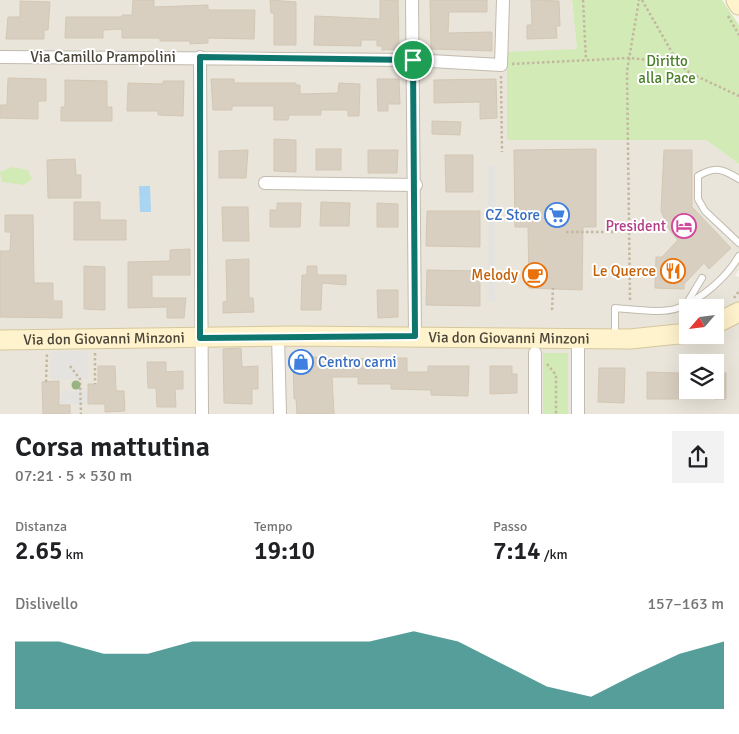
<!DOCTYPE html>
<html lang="it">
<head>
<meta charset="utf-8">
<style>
	:root { --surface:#fff; --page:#f2f2f2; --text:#202124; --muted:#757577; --accent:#0f766e }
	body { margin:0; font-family:Signika,sans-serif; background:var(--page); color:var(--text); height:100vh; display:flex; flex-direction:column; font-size:19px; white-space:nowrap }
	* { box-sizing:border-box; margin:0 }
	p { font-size:16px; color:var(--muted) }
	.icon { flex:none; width:28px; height:28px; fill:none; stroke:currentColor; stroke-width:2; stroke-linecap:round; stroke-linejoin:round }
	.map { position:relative; height:414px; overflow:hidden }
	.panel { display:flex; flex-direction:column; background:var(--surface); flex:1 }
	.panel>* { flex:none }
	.needle { width:32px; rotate:242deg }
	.tools { position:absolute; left:679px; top:299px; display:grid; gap:10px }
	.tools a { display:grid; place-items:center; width:45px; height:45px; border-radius:0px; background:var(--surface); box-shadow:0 5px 20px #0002; font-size:25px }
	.pin { position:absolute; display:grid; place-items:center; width:42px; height:42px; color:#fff; margin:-21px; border:2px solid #fff; border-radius:50%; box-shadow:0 1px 5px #0007 }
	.round { display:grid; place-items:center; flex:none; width:52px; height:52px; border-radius:0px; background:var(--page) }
	.head { display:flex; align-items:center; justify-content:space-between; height:85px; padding:0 15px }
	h1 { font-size:28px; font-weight:600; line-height:38px }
	.figures { display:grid; grid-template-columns:repeat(3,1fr); gap:8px; height:85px; padding:5px 15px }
	.figures div { display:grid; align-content:center }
	.figures b { font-size:25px; font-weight:600 }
	.figures small { font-size:14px; font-weight:400 }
	.figures p { font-size:14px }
	.chart { height:140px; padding:10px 15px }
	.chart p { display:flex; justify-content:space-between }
	.chart svg { width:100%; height:90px; margin-top:5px; fill:var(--accent); opacity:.7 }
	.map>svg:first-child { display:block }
	.residential { fill:#eae5da; fill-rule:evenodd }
	.green { fill:#d2eab5 }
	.parking { fill:#e5e3e0 }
	.water { fill:#a9d4f2 }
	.building { fill:#d8cfc1; stroke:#d3c7b4 }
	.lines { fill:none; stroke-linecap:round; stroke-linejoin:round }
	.lane-casing { stroke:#c2bbae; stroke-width:8 }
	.street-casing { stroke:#c2bbae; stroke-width:14 }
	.secondary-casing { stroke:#d6c79b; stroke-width:21 }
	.path { stroke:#c4b79f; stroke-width:2.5; stroke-dasharray:2.5 2.5; stroke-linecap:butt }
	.lane { stroke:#fff; stroke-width:6 }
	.street { stroke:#fff; stroke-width:12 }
	.secondary { stroke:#fff3cd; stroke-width:19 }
	.tree { fill:#97b381 }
	.route-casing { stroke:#fff; stroke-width:10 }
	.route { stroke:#0f766e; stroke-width:6 }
	.labels { text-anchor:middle; stroke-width:4; stroke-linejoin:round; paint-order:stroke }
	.street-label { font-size:15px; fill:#4b4439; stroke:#fff }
	.park-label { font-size:15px; fill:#4a7f2a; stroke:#fff }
	.shop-label { font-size:15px; fill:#366cbe; stroke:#fff; text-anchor:end }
	.hotel-label { font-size:15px; fill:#b23c85; stroke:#fff; text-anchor:end }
	.food-label { font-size:15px; fill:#c56008; stroke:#fff; text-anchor:end }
</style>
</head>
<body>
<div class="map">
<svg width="739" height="414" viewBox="0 0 739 414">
	<rect width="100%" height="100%" fill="#f6f3ec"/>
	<path class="residential" d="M0 0H572L577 49 507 140H706L739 164V269L735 276 739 277V414H0ZM688 308H715V335H688ZM688 362H715V390H688Z"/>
	<g class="green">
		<polygon points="572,0 722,0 739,25 739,164 706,140 507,140 507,52 577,49"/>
		<polygon points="12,167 28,170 32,179 24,185 2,182 0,172"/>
		<rect x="543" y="353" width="25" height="61"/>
	</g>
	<g class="parking">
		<polygon points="488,166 495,166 495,302 487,302"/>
		<rect x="51" y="351" width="37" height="28"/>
		<rect x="61" y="391" width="27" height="13"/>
	</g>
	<polygon class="water" points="139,186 150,186 151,212 140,212"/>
	<g class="building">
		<polygon points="133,0 154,0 154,7 208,5 208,10 255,10 254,39 208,38 208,43 190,44 190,41 160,41 160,38 122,38 122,29 103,30 103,38 65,38 66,17 122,17 122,15 132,15"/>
		<polygon points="270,0 296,2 296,45 274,45 274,13 271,13"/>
		<polygon points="380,0 398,0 399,49 382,50 382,46 377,46 377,40 361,40 361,46 314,45 315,16 380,19"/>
		<polygon points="430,0 487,0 487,12 449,12 448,33 492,32 492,51 431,49"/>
		<polygon points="531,0 559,1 560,26 556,26 557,38 527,39 527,25 532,25"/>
		<polygon points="20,1 50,2 48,30 44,30 44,39 6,39 8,17 20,17"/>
		<polygon points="8,78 46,79 46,101 38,101 38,119 0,118 0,105 7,105"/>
		<polygon points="211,79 234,79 234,83 296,83 296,85 300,85 300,94 338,93 339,83 360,84 359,116 348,116 348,110 321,110 321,115 289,115 288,120 274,120 274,106 232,106 232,110 213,110"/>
		<polygon points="377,79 399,79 400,104 388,104 388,111 378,111"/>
		<polygon points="496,79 497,118 480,119 480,102 434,103 434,80"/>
		<polygon points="65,80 107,81 107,107 112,107 112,121 61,121 61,107 65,107"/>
		<polygon points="163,81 184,81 183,116 158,115 158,111 127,111 128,83 163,84"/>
		<polygon points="432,121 461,122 460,135 432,134"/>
		<polygon points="274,139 296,140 296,172 274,171"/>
		<rect x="316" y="149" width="25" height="21"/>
		<polygon points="596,149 596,227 583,227 582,290 529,288 528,227 515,227 514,150"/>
		<polygon points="248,150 246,178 219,178 219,151"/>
		<polygon points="368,150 398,150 397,173 368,173"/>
		<polygon points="664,150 692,150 692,207 731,248 709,269 704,263 684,284 684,289 655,288 656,257 662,257 678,240 669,229 661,211"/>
		<polygon points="445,155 473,155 473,192 446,192"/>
		<polygon points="75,159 76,175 81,175 81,198 48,198 47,160"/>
		<polygon points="74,202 100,202 100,220 126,220 126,240 74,240"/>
		<polygon points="321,202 350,203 349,226 320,226"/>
		<polygon points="277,203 301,203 300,227 270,227 270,210 277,210"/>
		<polygon points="377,203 398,204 398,227 377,227"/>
		<polygon points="222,207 248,207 249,241 223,241"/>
		<polygon points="427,211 480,211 480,247 426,246"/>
		<polygon points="5,215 33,215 34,283 53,283 53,301 62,301 62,318 0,317 0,251 10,251 11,232 5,232"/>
		<polygon points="190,249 190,275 152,275 152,298 186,298 184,318 167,318 167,307 128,308 128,262 170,261 170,250"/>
		<polygon points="249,259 249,298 253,298 254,312 223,313 223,302 227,301 226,260"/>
		<polygon points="84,266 105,267 105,310 84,309"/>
		<polygon points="307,266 317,266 317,275 346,275 346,285 322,283 321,310 301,310 302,275 307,275"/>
		<polygon points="427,270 480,271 480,306 426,305"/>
		<polygon points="377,290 398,290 398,317 378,318"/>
		<polygon points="241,348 242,367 258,366 258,389 252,389 252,404 224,403 223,349"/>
		<polygon points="312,357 397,360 397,358 407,358 407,372 428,372 428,366 469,366 468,396 431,395 431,390 391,389 391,384 358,384 358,377 332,377 334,414 297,414 296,399 294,399 293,358"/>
		<polygon points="147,362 166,362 166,372 183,371 183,389 175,389 176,407 157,407 156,388 148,388"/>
		<polygon points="98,366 115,366 116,391 124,391 125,411 105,412 105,404 88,404 88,384 98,384"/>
		<polygon points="490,366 512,366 512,374 517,374 517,393 490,394"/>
		<polygon points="599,368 625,368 624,403 598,402"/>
		<polygon points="647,372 679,373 679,399 647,399"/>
		<rect x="715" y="373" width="11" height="26"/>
		<polygon points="59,381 59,405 70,405 70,414 43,414 42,382"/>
	</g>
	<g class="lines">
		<defs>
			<g id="lane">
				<path d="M739 179C723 169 715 166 698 176V199L705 211 739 243"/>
				<polyline points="687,303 702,278"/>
				<path d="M615 337V308C631 309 663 314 678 308 701 300 727 277 739 256"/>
			</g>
			<g id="street">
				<polyline points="412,0 415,336"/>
				<polyline points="0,57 413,60 501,65 503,0"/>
				<polyline points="200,57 202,414"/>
				<polyline points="265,183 416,185"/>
				<polyline points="278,336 280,414"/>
				<polyline points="578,339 578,414"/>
				<polyline points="535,414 535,353"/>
			</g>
			<g id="secondary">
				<polyline points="736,0 739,5"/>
				<polyline points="715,324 739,312"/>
				<path id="s1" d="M0 340 293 336 630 339 688 333"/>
			</g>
		</defs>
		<use href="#lane" class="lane-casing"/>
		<use href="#street" class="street-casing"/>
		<use href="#secondary" class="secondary-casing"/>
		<g class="path">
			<polyline points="583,0 586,60"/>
			<polyline points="642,0 678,63 690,73 739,96"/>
			<polyline points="728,16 739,35"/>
			<polyline points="512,64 629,58 678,63"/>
			<polyline points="501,76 502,152"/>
			<polyline points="566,232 614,232"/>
			<polyline points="734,298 739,291"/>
			<polyline points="630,300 627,71 639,0"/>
			<polyline points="552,310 553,288"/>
			<polyline points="95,353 95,384"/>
			<polyline points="547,364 556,375 556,414"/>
			<polyline points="70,366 80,379 81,414"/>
			<polyline points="46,382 47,353"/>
		</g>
		<use href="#lane" class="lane"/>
		<use href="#street" class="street"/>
		<use href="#secondary" class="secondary"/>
	</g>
	<circle class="tree" cx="76" cy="385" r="4.5"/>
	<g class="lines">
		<defs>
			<polygon id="route" points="200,57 413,60 415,336 200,338"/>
		</defs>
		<use href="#route" class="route-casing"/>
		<use href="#route" class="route"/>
	</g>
	<defs>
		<symbol id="supermarket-ring" viewBox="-11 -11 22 22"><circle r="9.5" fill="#fff" stroke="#3f7fe0" stroke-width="1.5"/><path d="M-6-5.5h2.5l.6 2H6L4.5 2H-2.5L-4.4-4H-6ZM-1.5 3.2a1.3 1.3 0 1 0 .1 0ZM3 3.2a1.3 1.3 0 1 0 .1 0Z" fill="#3f7fe0"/></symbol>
		<symbol id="hotel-ring" viewBox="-11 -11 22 22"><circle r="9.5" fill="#fff" stroke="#d1479c" stroke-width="1.5"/><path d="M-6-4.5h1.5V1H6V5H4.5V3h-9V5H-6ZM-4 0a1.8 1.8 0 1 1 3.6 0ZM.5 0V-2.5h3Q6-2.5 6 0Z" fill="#d1479c"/></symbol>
		<symbol id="restaurant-ring" viewBox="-11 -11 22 22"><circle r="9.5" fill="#fff" stroke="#e8710a" stroke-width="1.5"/><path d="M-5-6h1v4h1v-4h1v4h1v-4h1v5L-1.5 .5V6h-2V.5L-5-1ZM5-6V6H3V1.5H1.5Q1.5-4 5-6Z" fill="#e8710a"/></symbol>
		<symbol id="cafe-ring" viewBox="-11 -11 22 22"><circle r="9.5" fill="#fff" stroke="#e8710a" stroke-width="1.5"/><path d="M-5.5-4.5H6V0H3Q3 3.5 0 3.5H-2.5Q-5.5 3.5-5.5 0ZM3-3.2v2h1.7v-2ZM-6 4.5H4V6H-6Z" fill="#e8710a"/></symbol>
		<symbol id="shop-ring" viewBox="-11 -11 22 22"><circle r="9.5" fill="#fff" stroke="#3f7fe0" stroke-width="1.5"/><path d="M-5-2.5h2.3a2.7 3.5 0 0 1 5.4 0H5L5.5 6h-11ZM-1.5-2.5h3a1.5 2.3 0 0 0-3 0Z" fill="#3f7fe0"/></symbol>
	</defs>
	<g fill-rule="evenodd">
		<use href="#supermarket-ring" x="543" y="201" width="28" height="28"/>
		<use href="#hotel-ring" x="670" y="212" width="28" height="28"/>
		<use href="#restaurant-ring" x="659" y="257" width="28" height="28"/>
		<use href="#cafe-ring" x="521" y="261" width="28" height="28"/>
		<use href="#shop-ring" x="287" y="348" width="28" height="28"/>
	</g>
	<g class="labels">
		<g class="street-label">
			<text x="103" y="62">Via Camillo Prampolini</text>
			<text dy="5" stroke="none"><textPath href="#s1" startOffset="509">Via don Giovanni Minzoni</textPath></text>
			<text dy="5" stroke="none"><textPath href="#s1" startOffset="104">Via don Giovanni Minzoni</textPath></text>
		</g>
		<g class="park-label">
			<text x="667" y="66">Diritto<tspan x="667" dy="17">alla Pace</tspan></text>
		</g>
		<g class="shop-label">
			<text x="540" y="220">CZ Store</text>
			<text x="318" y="367" text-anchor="start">Centro carni</text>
		</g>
		<g class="hotel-label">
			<text x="666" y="231">President</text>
		</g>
		<g class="food-label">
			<text x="656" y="276">Le Querce</text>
			<text x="518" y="280">Melody</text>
		</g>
	</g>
</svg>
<div class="tools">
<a><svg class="needle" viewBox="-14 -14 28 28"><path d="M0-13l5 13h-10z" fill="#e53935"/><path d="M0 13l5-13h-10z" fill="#757577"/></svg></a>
<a><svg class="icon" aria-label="layers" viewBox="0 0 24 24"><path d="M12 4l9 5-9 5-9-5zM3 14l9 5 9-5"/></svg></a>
</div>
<div class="pin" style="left:413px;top:60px;background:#1e9e55"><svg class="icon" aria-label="arrive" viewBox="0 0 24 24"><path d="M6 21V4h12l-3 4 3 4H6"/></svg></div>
</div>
<section class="panel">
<div class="head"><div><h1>Corsa mattutina</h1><p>07:21 · 5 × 530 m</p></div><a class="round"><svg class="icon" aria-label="share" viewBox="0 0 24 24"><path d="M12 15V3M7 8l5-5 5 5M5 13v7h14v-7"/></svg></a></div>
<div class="figures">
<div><p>Distanza</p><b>2.65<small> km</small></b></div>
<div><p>Tempo</p><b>19:10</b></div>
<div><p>Passo</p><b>7:14<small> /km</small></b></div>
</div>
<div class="chart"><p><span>Dislivello</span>157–163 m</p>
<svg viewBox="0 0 160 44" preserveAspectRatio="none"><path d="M0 44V11L10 11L20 17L30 17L40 11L50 11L60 11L70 11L80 11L90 6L100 11L110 22L120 33L130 38L140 27L150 17L160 11V44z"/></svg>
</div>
</section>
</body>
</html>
